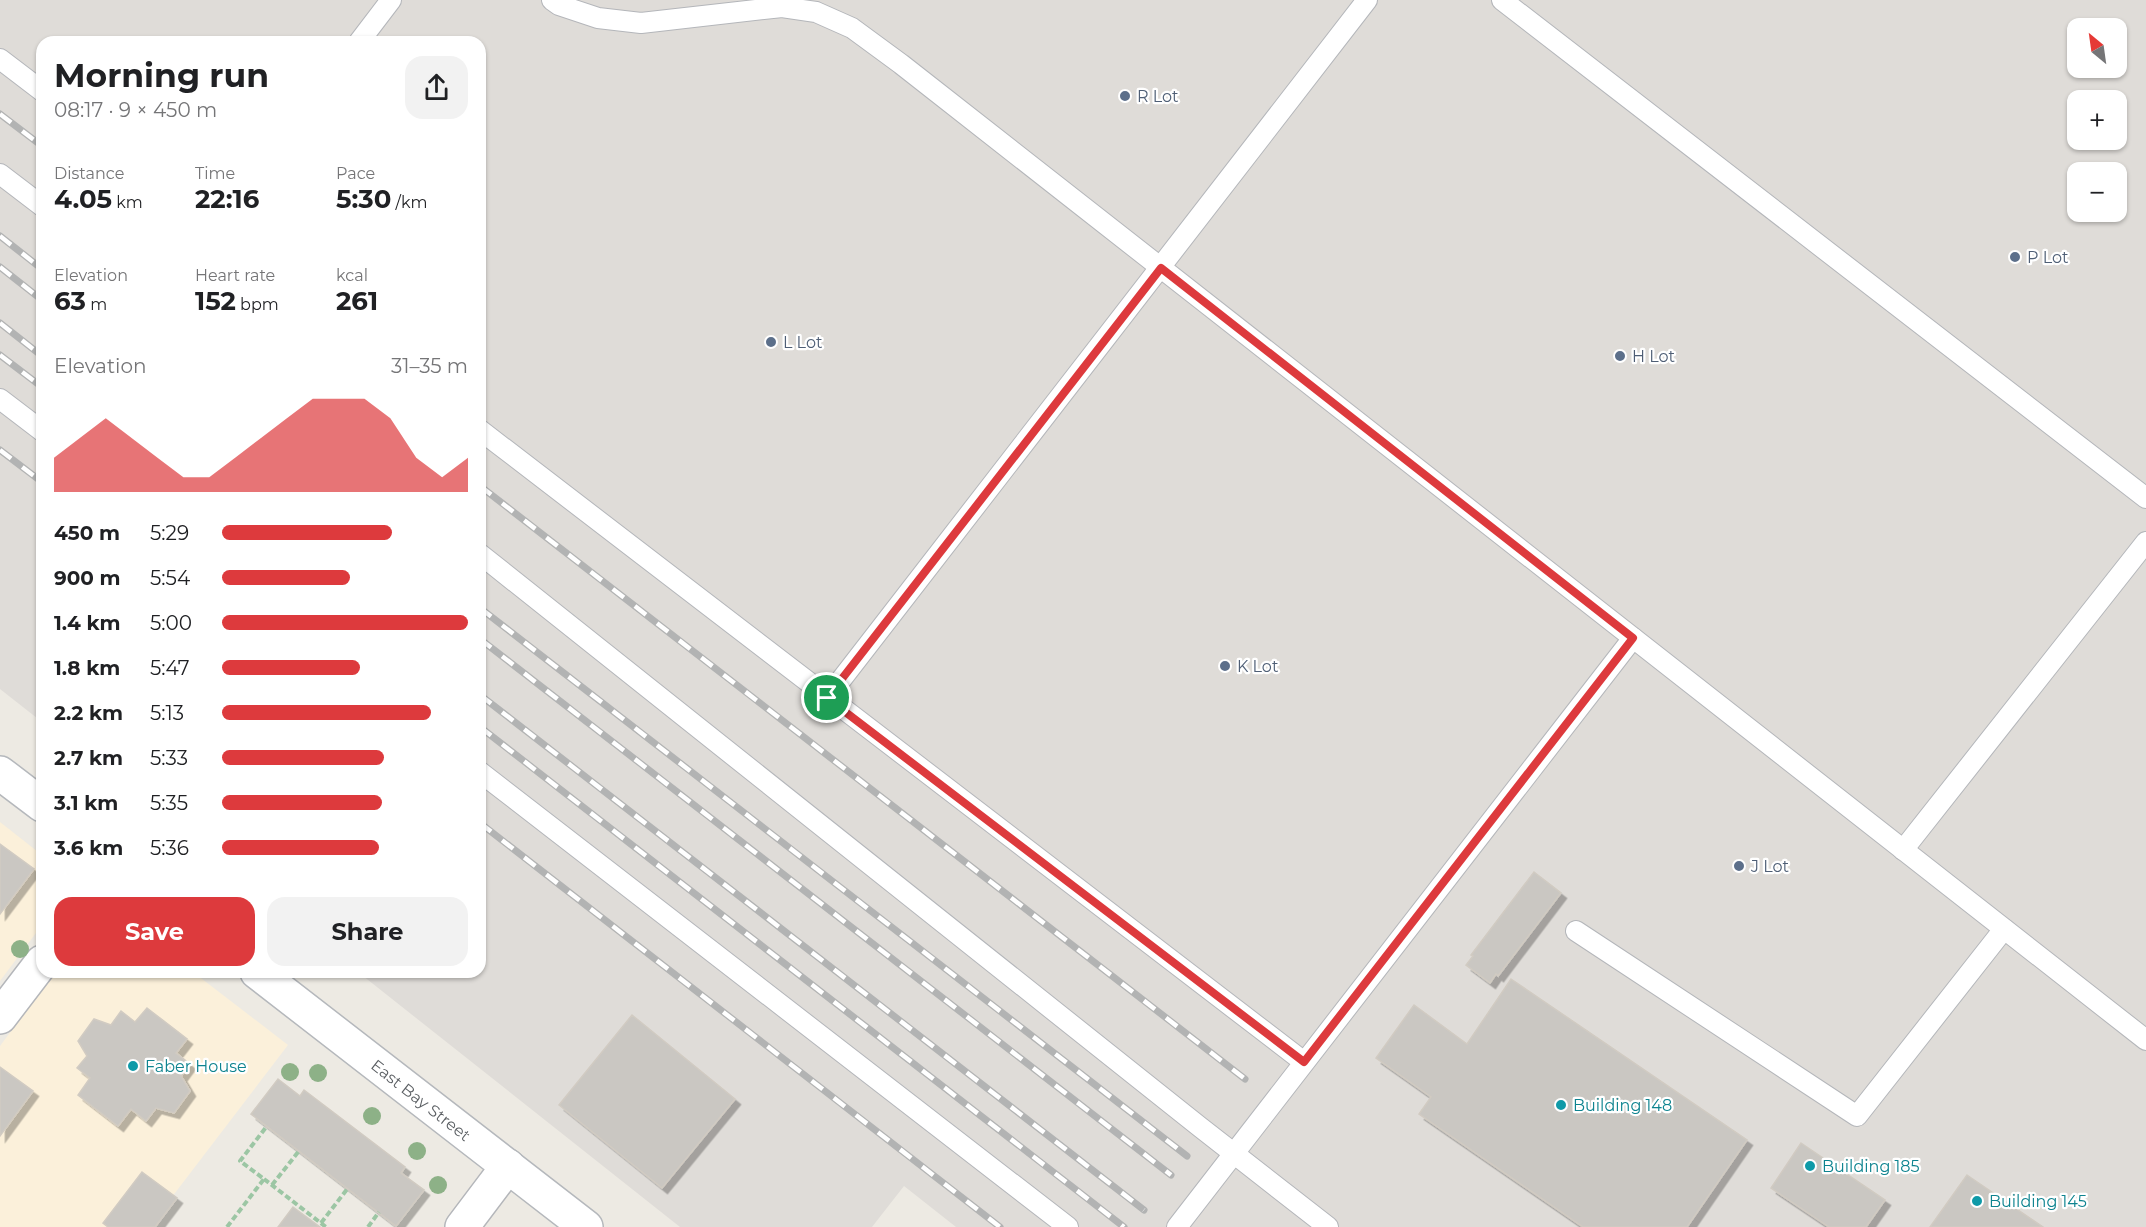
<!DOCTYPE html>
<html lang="en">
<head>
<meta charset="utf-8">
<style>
	:root { --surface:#fff; --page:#f2f2f2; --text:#202124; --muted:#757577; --accent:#dd3a3d }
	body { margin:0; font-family:Montserrat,sans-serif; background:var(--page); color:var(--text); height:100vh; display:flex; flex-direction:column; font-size:22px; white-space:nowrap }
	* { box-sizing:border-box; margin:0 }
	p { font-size:20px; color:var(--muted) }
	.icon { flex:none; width:33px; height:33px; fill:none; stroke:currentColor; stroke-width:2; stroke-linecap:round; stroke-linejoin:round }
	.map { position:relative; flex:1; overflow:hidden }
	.panel { position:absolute; left:36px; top:36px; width:450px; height:942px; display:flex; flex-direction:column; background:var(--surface); border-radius:18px; box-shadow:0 2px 4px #0004 }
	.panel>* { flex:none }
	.needle { width:39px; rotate:331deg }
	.controls { position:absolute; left:2067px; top:18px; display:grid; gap:12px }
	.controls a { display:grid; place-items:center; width:60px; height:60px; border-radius:12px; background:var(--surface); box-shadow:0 2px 4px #0004; font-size:30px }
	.pin { position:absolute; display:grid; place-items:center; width:51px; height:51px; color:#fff; margin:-26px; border:3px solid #fff; border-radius:50%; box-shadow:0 2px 6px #0007 }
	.round { display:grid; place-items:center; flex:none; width:63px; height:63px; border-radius:18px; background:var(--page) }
	.headline { display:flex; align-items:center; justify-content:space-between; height:102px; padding:0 18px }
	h1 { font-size:33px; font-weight:700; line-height:45px }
	.stats { display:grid; grid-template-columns:repeat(3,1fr); gap:9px; height:102px; padding:6px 18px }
	.stats div { display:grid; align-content:center }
	.stats b { font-size:26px; font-weight:700 }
	.stats small { font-size:16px; font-weight:400 }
	.stats p { font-size:16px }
	.chart { height:168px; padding:12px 18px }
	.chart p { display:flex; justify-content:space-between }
	.chart svg { width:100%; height:108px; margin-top:6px; fill:var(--accent); opacity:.7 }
	.button { display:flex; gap:12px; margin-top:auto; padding:12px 18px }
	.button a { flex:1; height:69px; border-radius:18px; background:var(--accent); color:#fff; font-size:24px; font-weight:700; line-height:69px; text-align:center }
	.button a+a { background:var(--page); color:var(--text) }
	ul { padding:0 18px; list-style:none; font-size:20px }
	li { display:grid; grid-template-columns:96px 72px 1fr; align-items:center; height:45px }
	li i { height:15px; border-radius:8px; background:var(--accent) }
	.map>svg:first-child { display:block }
	.commercial { fill:#fbf0da }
	.industrial { fill:#dfdcd8; fill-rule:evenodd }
	.building { fill:#cac7c2; stroke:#d1cbc2; stroke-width:1.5; filter:url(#shadow) }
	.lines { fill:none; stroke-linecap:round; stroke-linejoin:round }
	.lane-casing { stroke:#b4b6ba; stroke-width:22 }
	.street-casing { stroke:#b4b6ba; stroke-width:36 }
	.secondary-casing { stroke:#b5b8bc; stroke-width:36 }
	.path { stroke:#9cc6a4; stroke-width:4; stroke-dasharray:6 3; stroke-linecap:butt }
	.lane { stroke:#fff; stroke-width:20 }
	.street { stroke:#fff; stroke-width:33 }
	.secondary { stroke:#fff; stroke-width:33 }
	.rail-casing { stroke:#b2b3b3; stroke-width:7 }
	.rail { stroke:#fff; stroke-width:4.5; stroke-dasharray:14; stroke-linecap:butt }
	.tree { fill:#8db187 }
	.route-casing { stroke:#fff; stroke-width:12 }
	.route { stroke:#dd3a3d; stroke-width:8 }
	.service-dot { fill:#5c6f8a; stroke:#fff; stroke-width:2 }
	.culture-dot { fill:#0f9aa8; stroke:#fff; stroke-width:2 }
	.labels { text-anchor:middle; stroke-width:4.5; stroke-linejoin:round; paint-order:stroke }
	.service-label { font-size:16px; fill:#4e5e75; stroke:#fff; text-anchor:start }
	.culture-label { font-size:16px; fill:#0d838f; stroke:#fff; text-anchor:start }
	.street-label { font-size:16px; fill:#5b5f63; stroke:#fff }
</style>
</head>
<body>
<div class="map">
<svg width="2146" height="1227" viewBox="0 0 2146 1227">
	<defs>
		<filter id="shadow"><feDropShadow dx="5.5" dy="5.5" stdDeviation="0" flood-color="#0004"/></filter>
	</defs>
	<rect width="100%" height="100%" fill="#edeae3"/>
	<g class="commercial">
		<polygon points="0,822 42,855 42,925 0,981"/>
		<polygon points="55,972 193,972 288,1045 149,1227 0,1227 0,1046"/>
	</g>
	<path class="industrial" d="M0 0H2146V1227H956L904 1186 872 1227H680L358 972H480V42H42V722L0 689ZM2078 28H2116V68H2078ZM2078 100H2116V140H2078ZM2078 172H2116V212H2078Z"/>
	<g class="building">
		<polygon points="0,844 34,869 0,914"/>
		<polygon points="1534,872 1561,893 1498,976 1496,974 1490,983 1466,965 1473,956 1471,955"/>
		<polygon points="1511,979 1747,1140 1687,1227 1583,1227 1419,1114 1431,1097 1376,1058 1414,1005 1467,1044"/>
		<polygon points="147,1008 187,1039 176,1053 190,1064 181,1076 190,1091 174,1113 156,1108 146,1121 131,1109 118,1126 78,1095 90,1078 77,1068 87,1056 78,1041 94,1019 111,1025 121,1011 135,1022"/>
		<polygon points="632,1015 735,1099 662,1188 559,1105"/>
		<polygon points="0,1067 33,1091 0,1136"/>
		<polygon points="278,1079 300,1096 304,1090 405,1167 401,1173 424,1190 396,1226 251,1114"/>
		<polygon points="1801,1143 1885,1200 1866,1227 1829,1227 1771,1188"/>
		<polygon points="142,1172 177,1198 155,1227 108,1227 103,1223"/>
		<polygon points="1967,1175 2043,1227 1930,1227"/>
		<polygon points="293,1207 320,1227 278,1227"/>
	</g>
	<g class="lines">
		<defs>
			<g id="lane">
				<polyline points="552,0 559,5 598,18 641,23 782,7 816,12 852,28 901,64 2146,1040"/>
				<polyline points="1502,0 2146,498"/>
				<polyline points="359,42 391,0"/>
				<polyline points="0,59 42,91"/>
				<polyline points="0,174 42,206"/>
				<polyline points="0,399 42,431"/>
				<polyline points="480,430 1304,1062"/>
				<polyline points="480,554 1200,1127 1328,1227"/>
				<polyline points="827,698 1367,0"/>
				<polyline points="480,772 1068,1227"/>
				<polyline points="1903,850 2146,542"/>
				<polyline points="1576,931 1857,1116 2004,929"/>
				<polyline points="1177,1227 1633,638"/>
			</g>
			<g id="street">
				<polyline points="0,1017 42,962"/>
				<polyline points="462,1227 508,1166"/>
			</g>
			<g id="secondary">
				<polyline points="0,773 42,805"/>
				<polyline points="257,972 586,1227"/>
			</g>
		</defs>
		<use href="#lane" class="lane-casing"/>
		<use href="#street" class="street-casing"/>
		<use href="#secondary" class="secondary-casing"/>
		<g class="path">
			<polyline points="264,1179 326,1227"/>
			<polyline points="272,1185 299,1151"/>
			<polyline points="321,1223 348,1188"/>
			<polyline points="227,1227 264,1179 240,1161 267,1126"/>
			<polyline points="368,1227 379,1212"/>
		</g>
		<use href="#lane" class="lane"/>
		<use href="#street" class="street"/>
		<use href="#secondary" class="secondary"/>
		<defs>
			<g id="rail">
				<polyline points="0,114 42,146"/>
				<polyline points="0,236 42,269"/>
				<polyline points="0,267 42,300"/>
				<polyline points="0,323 42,356"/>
				<polyline points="0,355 42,387"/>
				<polyline points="0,450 42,482"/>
				<polyline points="480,486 1245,1079"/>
				<polyline points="480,608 1187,1156"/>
				<polyline points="480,639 1171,1175"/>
				<polyline points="480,695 1144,1210"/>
				<polyline points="480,727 1124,1227"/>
				<polyline points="480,823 1000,1227"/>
			</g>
		</defs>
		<use href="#rail" class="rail-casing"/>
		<use href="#rail" class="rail"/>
	</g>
	<g class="tree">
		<circle cx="20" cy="949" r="9"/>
		<circle cx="290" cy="1072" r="9"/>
		<circle cx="318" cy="1073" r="9"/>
		<circle cx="372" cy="1116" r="9"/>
		<circle cx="417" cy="1151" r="9"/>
		<circle cx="438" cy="1185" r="9"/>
	</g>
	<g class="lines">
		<defs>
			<polygon id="route" points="1161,268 1633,638 1304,1062 827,698"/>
		</defs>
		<use href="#route" class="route-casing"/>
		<use href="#route" class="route"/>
	</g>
	<g class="service-dot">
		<circle cx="1125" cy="96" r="6"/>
		<circle cx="2015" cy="257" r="6"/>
		<circle cx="771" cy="342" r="6"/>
		<circle cx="1620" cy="356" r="6"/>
		<circle cx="1225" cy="666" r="6"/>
		<circle cx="1739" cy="866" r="6"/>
	</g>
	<g class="culture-dot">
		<circle cx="133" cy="1066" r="6"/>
		<circle cx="1561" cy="1105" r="6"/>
		<circle cx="1810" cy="1166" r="6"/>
		<circle cx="1977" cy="1201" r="6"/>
	</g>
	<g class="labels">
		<g class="service-label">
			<text x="1137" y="102">R Lot</text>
			<text x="2027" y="263">P Lot</text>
			<text x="783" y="348">L Lot</text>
			<text x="1632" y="362">H Lot</text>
			<text x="1237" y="672">K Lot</text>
			<text x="1751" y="872">J Lot</text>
		</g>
		<g class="culture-label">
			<text x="145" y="1072">Faber House</text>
			<text x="1573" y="1111">Building 148</text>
			<text x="1822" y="1172">Building 185</text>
			<text x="1989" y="1207">Building 145</text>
		</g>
		<g class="street-label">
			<text transform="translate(421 1100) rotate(38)" y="6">East Bay Street</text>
		</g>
	</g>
</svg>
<div class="controls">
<a><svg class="needle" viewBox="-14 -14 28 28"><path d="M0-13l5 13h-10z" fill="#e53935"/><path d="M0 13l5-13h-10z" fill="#757577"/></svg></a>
<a>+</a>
<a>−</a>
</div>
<div class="pin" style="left:827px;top:698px;background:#1e9e55"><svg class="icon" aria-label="arrive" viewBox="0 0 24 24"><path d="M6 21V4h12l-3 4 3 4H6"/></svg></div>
<section class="panel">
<div class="headline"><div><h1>Morning run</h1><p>08:17 · 9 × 450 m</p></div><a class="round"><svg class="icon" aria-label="share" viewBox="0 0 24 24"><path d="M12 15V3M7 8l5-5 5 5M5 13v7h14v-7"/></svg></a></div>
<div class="stats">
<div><p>Distance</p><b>4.05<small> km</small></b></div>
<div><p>Time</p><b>22:16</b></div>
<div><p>Pace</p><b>5:30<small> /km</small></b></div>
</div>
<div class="stats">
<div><p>Elevation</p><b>63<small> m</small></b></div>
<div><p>Heart rate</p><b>152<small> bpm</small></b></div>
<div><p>kcal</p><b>261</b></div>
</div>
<div class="chart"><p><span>Elevation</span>31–35 m</p>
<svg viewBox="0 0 160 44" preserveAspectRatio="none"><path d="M0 44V30L10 22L20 14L30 22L40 30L50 38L60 38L70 30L80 22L90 14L100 6L110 6L120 6L130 14L140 30L150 38L160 30V44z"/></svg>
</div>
<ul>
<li><b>450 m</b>5:29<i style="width:69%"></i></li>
<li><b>900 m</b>5:54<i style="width:52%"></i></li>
<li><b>1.4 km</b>5:00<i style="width:100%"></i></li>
<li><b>1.8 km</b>5:47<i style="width:56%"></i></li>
<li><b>2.2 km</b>5:13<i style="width:85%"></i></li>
<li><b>2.7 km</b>5:33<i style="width:66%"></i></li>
<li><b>3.1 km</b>5:35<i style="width:65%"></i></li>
<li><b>3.6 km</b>5:36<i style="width:64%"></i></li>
</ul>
<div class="button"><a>Save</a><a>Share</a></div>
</section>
</div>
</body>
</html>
